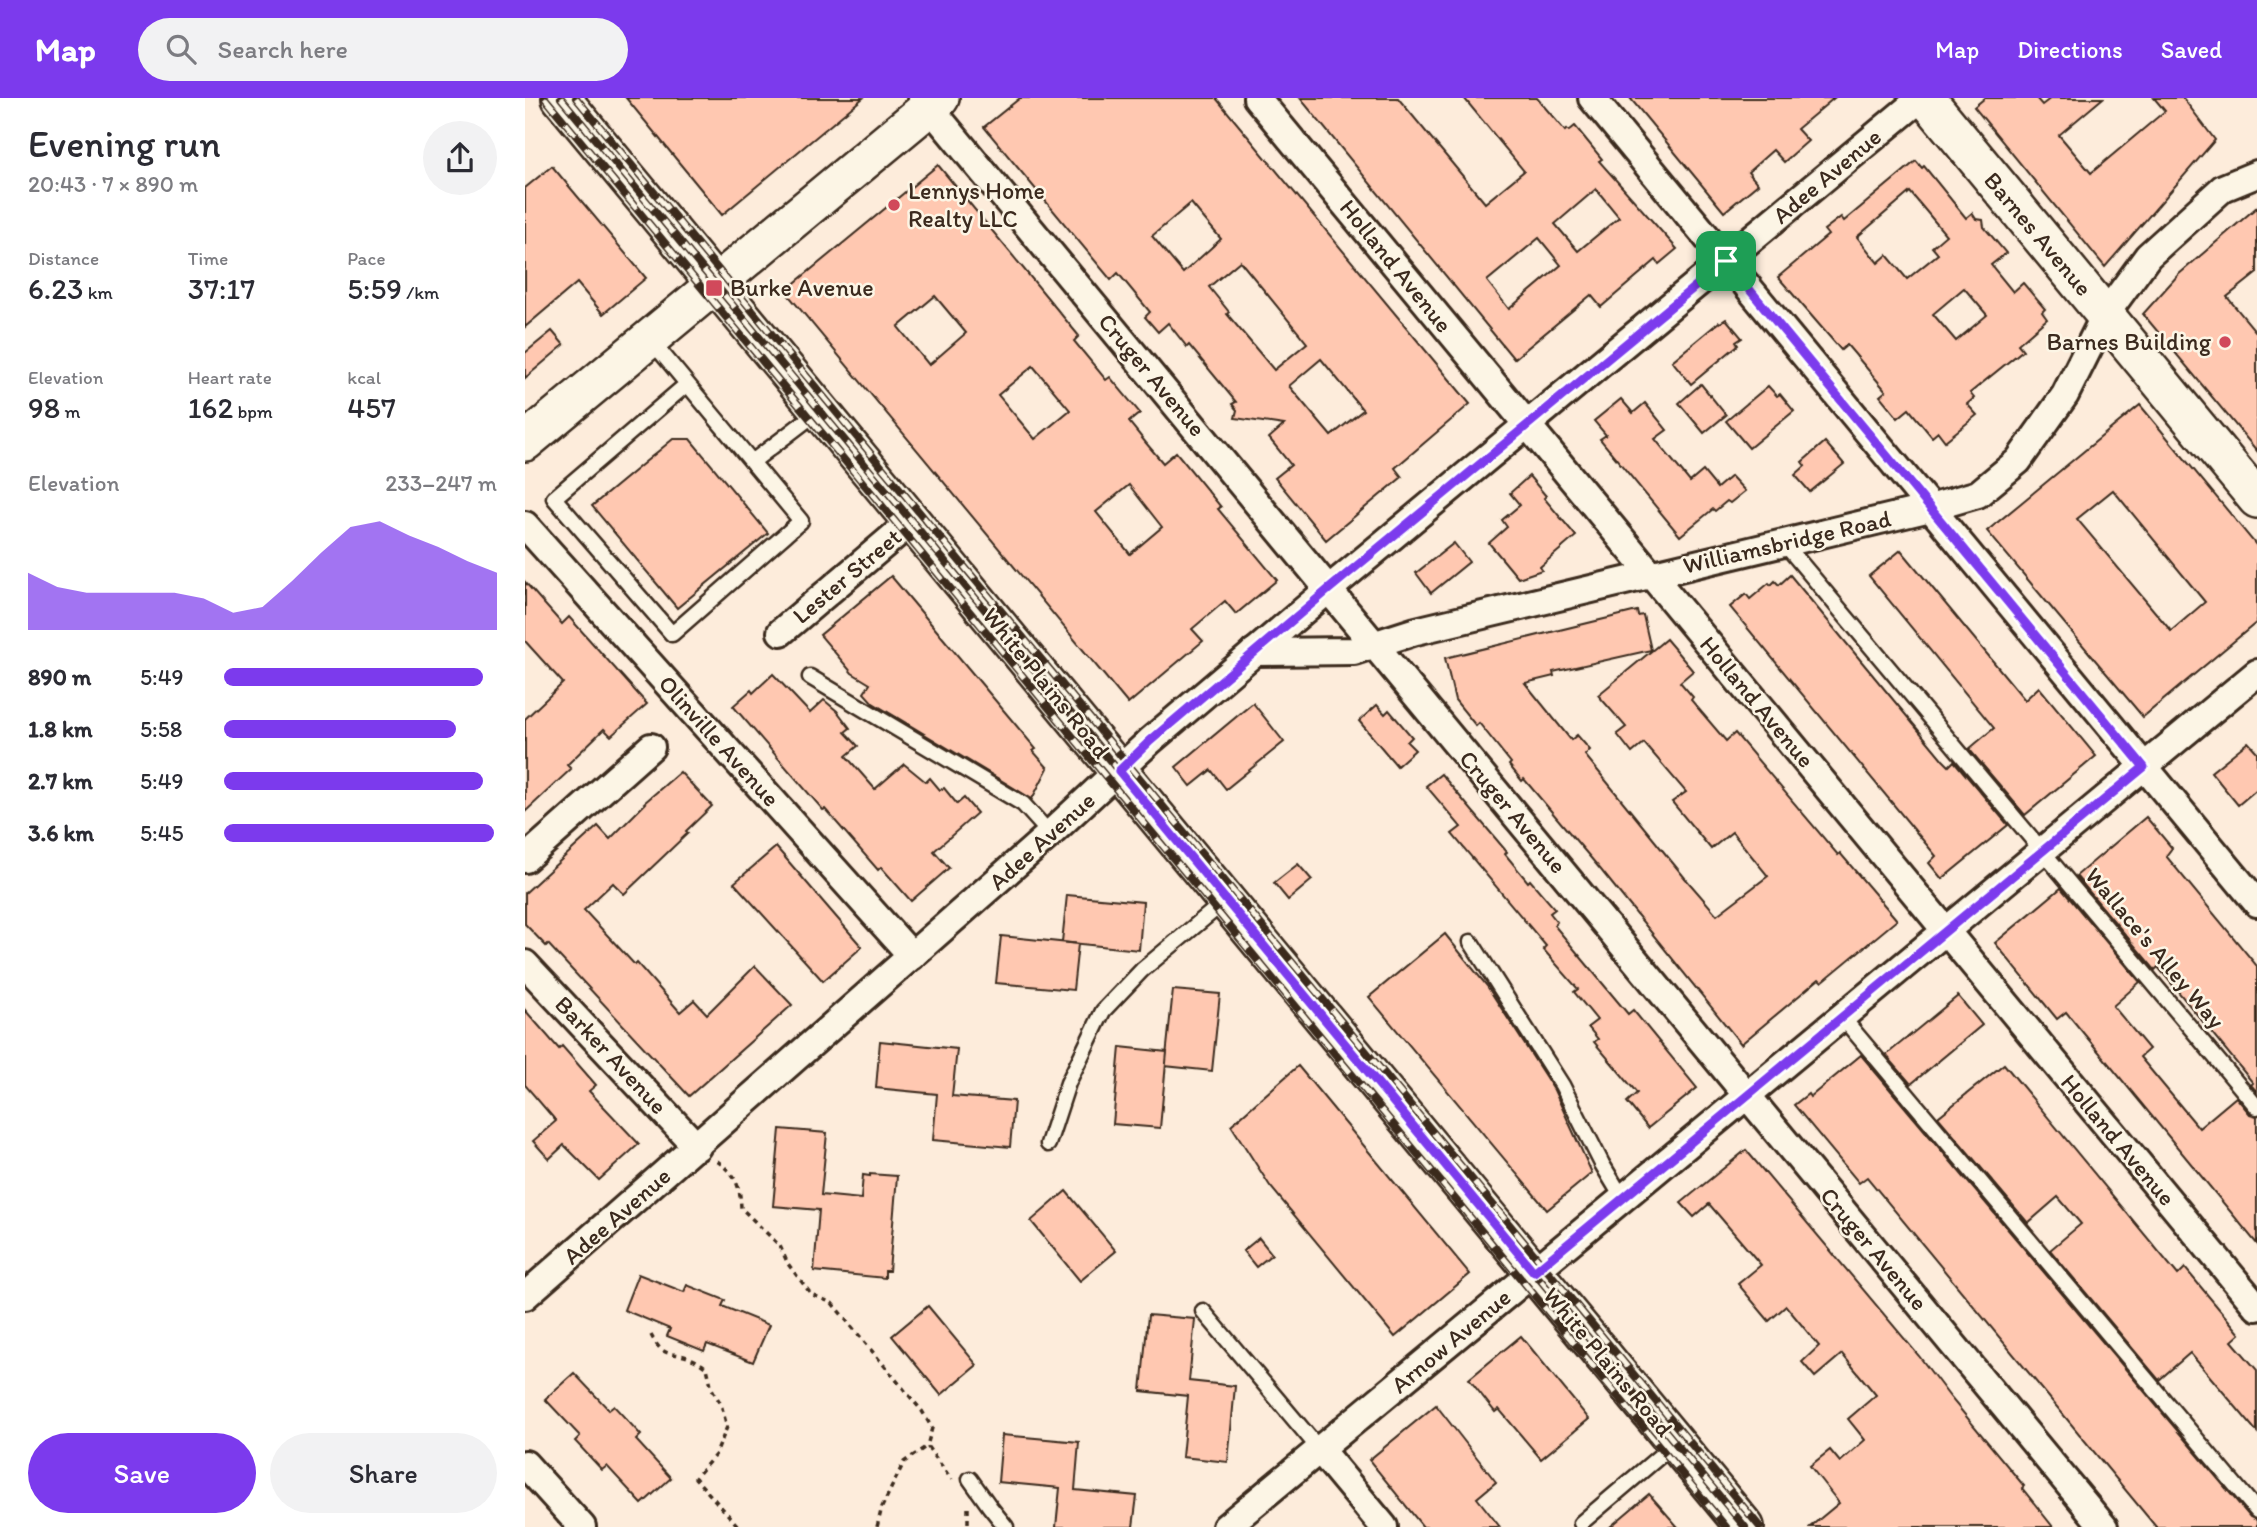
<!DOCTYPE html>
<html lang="en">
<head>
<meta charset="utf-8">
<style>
	:root { --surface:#fff; --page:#f2f2f3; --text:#2b2b33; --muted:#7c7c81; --accent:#7c3aed }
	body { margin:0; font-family:Itim,sans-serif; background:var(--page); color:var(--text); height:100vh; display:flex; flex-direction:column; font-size:26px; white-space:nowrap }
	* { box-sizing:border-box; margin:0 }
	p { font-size:23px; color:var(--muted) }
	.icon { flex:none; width:38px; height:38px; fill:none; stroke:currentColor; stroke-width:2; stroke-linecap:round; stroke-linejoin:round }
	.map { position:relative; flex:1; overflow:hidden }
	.side { display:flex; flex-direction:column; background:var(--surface); width:525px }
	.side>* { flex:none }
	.pin { position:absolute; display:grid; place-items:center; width:60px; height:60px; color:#fff; margin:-30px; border-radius:14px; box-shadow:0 4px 10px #0006 }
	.round { display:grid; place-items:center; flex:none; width:74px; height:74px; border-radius:37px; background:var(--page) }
	.overview { display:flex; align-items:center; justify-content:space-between; height:119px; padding:0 28px }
	h1 { font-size:38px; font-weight:600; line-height:52px }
	.stats { display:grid; grid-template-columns:repeat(3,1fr); gap:10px; height:119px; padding:7px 28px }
	.stats div { display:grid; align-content:center }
	.stats b { font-size:30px; font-weight:600 }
	.stats small { font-size:19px; font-weight:400 }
	.stats p { font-size:19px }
	.chart { height:196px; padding:14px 28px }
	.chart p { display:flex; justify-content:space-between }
	.chart svg { width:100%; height:126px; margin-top:7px; fill:var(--accent); opacity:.7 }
	.button { display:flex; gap:14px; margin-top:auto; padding:14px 28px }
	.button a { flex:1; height:80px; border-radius:42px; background:var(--accent); color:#fff; font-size:28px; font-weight:600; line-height:80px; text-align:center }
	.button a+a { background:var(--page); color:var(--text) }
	ul { padding:0 28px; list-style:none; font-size:23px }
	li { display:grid; grid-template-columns:112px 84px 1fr; align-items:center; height:52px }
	li i { height:18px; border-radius:9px; background:var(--accent) }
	header { display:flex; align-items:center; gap:42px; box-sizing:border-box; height:98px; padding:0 35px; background:var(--accent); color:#fff }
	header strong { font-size:33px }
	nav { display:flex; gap:38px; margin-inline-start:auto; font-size:24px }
	.search { width:490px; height:63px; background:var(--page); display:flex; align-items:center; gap:18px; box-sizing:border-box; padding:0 24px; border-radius:38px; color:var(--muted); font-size:26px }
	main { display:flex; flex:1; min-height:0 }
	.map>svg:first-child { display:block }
	.building { fill:#ffc8b1; stroke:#3b2a1e; stroke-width:2; fill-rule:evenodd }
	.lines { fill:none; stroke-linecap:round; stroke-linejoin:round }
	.lane-casing { stroke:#3b2a1e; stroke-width:19 }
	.street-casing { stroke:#3b2a1e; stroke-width:32 }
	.secondary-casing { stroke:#3b2a1e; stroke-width:42 }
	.path { stroke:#3b2a1e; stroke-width:3.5; stroke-dasharray:5 5; stroke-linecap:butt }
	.lane { stroke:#fcf5e5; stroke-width:14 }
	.street { stroke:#fcf5e5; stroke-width:26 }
	.secondary { stroke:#fcf5e5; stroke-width:37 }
	.rail-casing { stroke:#3b2a1e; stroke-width:8 }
	.rail { stroke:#fcf5e5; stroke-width:5; stroke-dasharray:16; stroke-linecap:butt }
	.route-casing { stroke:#fff; stroke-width:14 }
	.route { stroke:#7c3aed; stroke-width:9 }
	.poi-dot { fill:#d1495b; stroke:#fcf5e5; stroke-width:2.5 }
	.labels { text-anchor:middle; stroke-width:5; stroke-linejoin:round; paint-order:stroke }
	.street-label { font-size:24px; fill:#3b2a1e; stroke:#fcf5e5 }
	.poi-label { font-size:24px; fill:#3b2a1e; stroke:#fcf5e5; text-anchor:start }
</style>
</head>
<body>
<header>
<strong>Map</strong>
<div class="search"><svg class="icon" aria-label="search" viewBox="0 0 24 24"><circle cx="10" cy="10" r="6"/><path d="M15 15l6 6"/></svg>Search here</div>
<nav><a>Map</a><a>Directions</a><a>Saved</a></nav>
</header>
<main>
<section class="side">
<div class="overview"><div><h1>Evening run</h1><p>20:43 · 7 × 890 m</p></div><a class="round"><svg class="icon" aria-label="share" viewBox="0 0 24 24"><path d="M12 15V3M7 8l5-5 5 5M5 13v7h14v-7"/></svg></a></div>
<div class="stats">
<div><p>Distance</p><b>6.23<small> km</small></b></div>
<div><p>Time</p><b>37:17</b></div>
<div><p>Pace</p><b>5:59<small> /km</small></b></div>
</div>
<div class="stats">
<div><p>Elevation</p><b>98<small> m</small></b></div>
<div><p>Heart rate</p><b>162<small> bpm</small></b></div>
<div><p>kcal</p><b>457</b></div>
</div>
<div class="chart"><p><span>Elevation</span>233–247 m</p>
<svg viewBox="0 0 160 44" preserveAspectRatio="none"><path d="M0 44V24L10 29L20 31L30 31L40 31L50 31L60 33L70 38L80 36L90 27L100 17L110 8L120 6L130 11L140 15L150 20L160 24V44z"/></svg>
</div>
<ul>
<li><b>890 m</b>5:49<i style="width:95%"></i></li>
<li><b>1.8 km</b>5:58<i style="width:85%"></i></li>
<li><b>2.7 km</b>5:49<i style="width:95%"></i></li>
<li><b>3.6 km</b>5:45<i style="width:99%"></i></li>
</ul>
<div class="button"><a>Save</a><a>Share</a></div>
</section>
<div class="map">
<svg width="1732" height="1429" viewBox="0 0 1732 1429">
	<rect width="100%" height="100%" fill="#fdecdb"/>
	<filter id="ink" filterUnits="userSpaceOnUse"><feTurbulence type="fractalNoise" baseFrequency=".0143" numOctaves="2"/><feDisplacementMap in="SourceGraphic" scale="14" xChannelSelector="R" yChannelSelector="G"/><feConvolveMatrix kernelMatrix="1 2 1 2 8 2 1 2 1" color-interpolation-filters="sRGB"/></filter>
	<g filter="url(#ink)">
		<g class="building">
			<polygon points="101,0 338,0 197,117"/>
			<path d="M495 0H691L945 306 870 370 877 379 801 442 750 380 766 367 744 340 759 327 710 320 712 312 707 306 711 304 664 247 662 249 643 225 633 234 620 219 625 214 593 175 586 182 459 29ZM666 105 696 141 658 175 627 138ZM715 163 782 245 749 272 702 216 704 214 684 189ZM796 261 838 312 806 338 764 288Z"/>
			<path d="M775 0H873L960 105 999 73 939 0H1012L1040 33 1042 31 1044 33 1050 28 1077 61 1074 63 1152 151 1134 166 1131 162 1076 209 1066 197 989 261ZM1071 91 1094 119 1053 153 1030 126ZM1014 140 1036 167 984 211 962 183Z"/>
			<polygon points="1105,0 1309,0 1272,31 1283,43 1259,64 1248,52 1223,74 1233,86 1199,114"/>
			<polygon points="1460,0 1511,0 1517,7 1526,0 1578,0 1534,37 1566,75 1640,13 1629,0 1658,0 1690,42 1580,169 1449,9"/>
			<path d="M1391 63 1397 70 1399 68 1441 120 1447 115 1451 121 1458 122 1459 129 1481 155 1466 167 1488 194 1498 185 1520 211 1517 214 1522 221 1493 246 1498 252 1445 295 1449 300 1442 306 1452 317 1420 343 1413 334 1407 339 1384 311 1373 320 1355 298 1361 293 1322 247 1316 252 1253 179 1303 137 1299 132 1316 119 1319 123ZM1385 94 1421 137 1407 149 1413 156 1382 181 1362 157 1353 165 1332 139ZM1439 190 1462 217 1431 243 1408 216Z"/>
			<path d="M413 67 554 238 549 243 581 282 585 279 615 315 604 324 621 345 638 365 651 354 696 409 693 411 752 482 711 516 700 503 667 531 678 543 603 606 260 193ZM410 198 441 235 404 267 373 229ZM508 268 545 312 510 341 473 297ZM604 387 637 429 605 456 571 414Z"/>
			<polygon points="27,68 121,180 78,216 52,185 0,229 0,90"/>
			<polygon points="1732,109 1732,175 1702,199 1732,235 1732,353 1618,216 1653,177"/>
			<polygon points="1201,221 1217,240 1211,244 1213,247 1166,286 1147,263 1194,224 1195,225"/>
			<polygon points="27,233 39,247 0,280 0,255"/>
			<polygon points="1176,286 1201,317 1179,335 1154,305"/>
			<polygon points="1243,288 1252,298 1255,296 1269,313 1224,350 1201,323"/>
			<polygon points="1096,301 1108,315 1120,305 1142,332 1130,341 1165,384 1178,373 1192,390 1206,378 1220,393 1205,405 1202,403 1190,413 1188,411 1155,438 1075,341 1081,337 1069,323"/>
			<path d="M1615 307 1732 448V524L1618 619 1462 433ZM1588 392 1680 504 1646 533 1552 421Z"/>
			<polygon points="148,341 165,341 243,435 152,510 67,408"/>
			<polygon points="1300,344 1319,366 1285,394 1270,377 1280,368 1277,364"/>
			<polygon points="1004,378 1021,398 1019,400 1051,438 1015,469 1017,472 993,480 964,445 982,429 977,422 995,407 985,395"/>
			<polygon points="929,445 944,464 906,495 891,475"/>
			<polygon points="1376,452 1500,602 1514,589 1571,658 1500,717 1444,651 1469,630 1344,478"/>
			<polygon points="1265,477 1418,662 1424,668 1429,663 1483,727 1417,781 1404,765 1411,758 1205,509 1221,496 1225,501 1244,485 1246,487 1250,483 1254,487"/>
			<polygon points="366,478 511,651 508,653 523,670 507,701 348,605 339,595 345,586 327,575 295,537"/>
			<polygon points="0,484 37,526 44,519 122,606 86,638 79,631 42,667 46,671 0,714 0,621 38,585 0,543"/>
			<polygon points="1112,513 1113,518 1118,517 1126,552 1028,574 1029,578 1000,585 1046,642 1052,637 1065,652 1060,657 1160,780 1192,817 1243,778 1207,734 1186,751 1147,704 1161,694 1119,645 1107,655 1092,636 1101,629 1073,597 1141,541 1168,573 1155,584 1168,599 1166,602 1201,643 1210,635 1313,757 1315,755 1372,822 1297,884 1294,881 1216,946 1076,772 999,681 997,683 984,667 986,665 954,625 951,628 930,602 920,560"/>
			<polygon points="248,576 285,615 299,602 312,613 325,630 320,634 333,648 321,658 350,691 379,666 401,684 405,680 415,692 419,690 432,706 439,700 452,715 409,753 424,770 386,803 356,769 353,772 300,711 298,712 208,608 226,592 228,595"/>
			<polygon points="728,605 759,644 701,691 686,672 666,688 651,669"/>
			<polygon points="852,607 860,616 864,612 887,639 882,644 890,652 872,668 834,623"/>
			<polygon points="1723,644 1732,654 1732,691 1713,707 1686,674"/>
			<polygon points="155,674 187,708 161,733 163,735 99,796 88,785 59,812 110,867 112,865 155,914 169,902 182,916 230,868 267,907 164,998 23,846 21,848 0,826 0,795 73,728 85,741 120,706 119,705"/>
			<polygon points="916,676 982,754 980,756 1003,784 1005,782 1030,811 1025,815 1032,824 1029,827 1103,916 1108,912 1172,990 1123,1030 1102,1004 1112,995 1069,944 1073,941 1063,929 1072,922 1049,894 1053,891 1018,851 1021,848 927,736 936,729 901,688"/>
			<polygon points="1621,719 1647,750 1641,758 1732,868 1732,994 1726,987 1728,985 1633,869 1630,872 1551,778"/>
			<polygon points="251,749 337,849 298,883 209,785"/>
			<polygon points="773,766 787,782 763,802 749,785"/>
			<polygon points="1536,790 1615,884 1588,908 1624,951 1615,959 1674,1030 1711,999 1725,1016 1732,1018 1732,1146 1541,914 1532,921 1470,845"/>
			<polygon points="542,797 618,804 614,852 537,844"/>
			<polygon points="920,836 962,888 1029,992 1067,1075 1022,1112 844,899"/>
			<polygon points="476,838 553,846 548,892 471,885"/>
			<polygon points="648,892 695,896 687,973 640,968"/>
			<polygon points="1433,898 1457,927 1386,986 1361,957"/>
			<polygon points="0,912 34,951 37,948 71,987 64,993 114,1046 74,1082 39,1047 24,1061 8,1043 31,1023 0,987"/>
			<polygon points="355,943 432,951 427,998 489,1003 485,1049 408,1042 412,996 351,990"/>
			<polygon points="595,949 642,954 635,1030 588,1026"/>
			<polygon points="1336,957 1725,1419 1732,1422 1732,1429 1631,1429 1342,1079 1334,1085 1269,1007 1283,996 1285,999"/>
			<polygon points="1479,966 1653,1177 1660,1170 1715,1236 1707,1243 1732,1272 1732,1334 1665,1255 1634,1282 1525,1152 1556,1126 1533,1099 1503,1125 1413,1019"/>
			<polygon points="773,968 945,1176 870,1239 745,1088 706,1027"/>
			<polygon points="255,1031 302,1035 296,1097 336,1101 338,1077 345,1078 345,1076 372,1078 364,1173 360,1173 360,1180 289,1173 294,1112 248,1108"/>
			<polygon points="1221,1052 1394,1258 1425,1299 1499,1388 1497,1390 1528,1429 1285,1429 1314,1405 1285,1368 1305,1352 1315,1364 1340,1342 1323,1321 1351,1297 1317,1256 1290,1279 1277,1264 1294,1248 1261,1208 1244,1223 1213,1186 1236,1167 1184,1106 1169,1119 1156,1105"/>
			<polygon points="541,1093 591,1153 555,1183 506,1123"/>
			<polygon points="734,1140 747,1156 731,1169 718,1153"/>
			<polygon points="113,1176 159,1194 162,1187 200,1202 197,1208 244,1227 228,1264 182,1246 179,1253 142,1238 145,1231 99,1212"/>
			<polygon points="403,1208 452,1267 416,1297 367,1238"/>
			<polygon points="623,1217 670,1221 664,1283 710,1288 703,1364 657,1359 663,1298 616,1293"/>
			<polygon points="996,1238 1064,1321 1016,1361 974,1311 970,1314 944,1281"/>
			<polygon points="49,1275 84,1312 89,1308 116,1337 111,1342 146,1380 117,1406 82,1368 77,1372 50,1343 55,1338 20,1301"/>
			<polygon points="911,1307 971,1384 952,1400 975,1429 898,1429 844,1362"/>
			<polygon points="477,1337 554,1344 550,1392 612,1398 608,1429 531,1429 535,1390 473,1384"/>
			<polygon points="1124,1396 1153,1429 1085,1429"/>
		</g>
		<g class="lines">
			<defs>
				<g id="lane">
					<polyline points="125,241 276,423 147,536 29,400 162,286"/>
					<polyline points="227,364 295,312"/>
					<path d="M1259 445C1416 634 1575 820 1732 1009"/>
					<polyline points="285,579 498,706 525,736"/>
					<polyline points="946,844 1037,987 1077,1066 1098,1101"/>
					<polyline points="1317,919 1732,1413"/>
					<polyline points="523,1046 543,985 578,913 617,872 700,803"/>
					<polyline points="678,1213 795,1352"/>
					<polyline points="445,1381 465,1409 481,1429"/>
					<polyline points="1056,1425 1149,1346"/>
				</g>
				<g id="street">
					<polyline points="397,0 1579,1429"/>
					<polyline points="732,0 1732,1209"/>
					<polyline points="1067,0 1732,805"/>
					<polyline points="0,427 387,858"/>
					<polyline points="256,534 388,422"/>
					<polyline points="729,554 829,553 891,533 1405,410 1453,396 1493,363 1540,297 1580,217 1623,158 1698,90 1732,76"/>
					<polyline points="0,761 126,649"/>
					<polyline points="0,866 172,1049"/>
					<polyline points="0,1198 525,736 625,643 804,491 1396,0"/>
					<polyline points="795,1352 859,1429"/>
					<polyline points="0,1366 57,1429"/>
					<polyline points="701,1429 1732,575"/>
				</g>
				<g id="secondary">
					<polyline points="36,0 1220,1429"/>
					<polyline points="1401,0 1732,401"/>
					<polyline points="0,344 415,0"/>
				</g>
			</defs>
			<use href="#lane" class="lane-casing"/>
			<use href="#street" class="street-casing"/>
			<use href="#secondary" class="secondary-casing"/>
			<g class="path">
				<path d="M192 1063C211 1077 215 1087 216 1110L255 1148 263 1166 286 1196 307 1205 397 1313 407 1330 402 1348 427 1382"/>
				<path d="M126 1237C140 1264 147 1251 167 1261 173 1263 177 1267 182 1270L187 1291 196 1306 202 1329 191 1356 170 1380 214 1429"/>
				<polyline points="443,1410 443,1429"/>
				<polyline points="352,1429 357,1409 379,1364 402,1348"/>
			</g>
			<use href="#lane" class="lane"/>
			<use href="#street" class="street"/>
			<use href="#secondary" class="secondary"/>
			<defs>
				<g id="rail">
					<polyline points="20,0 1201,1429"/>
					<polyline points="36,0 1220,1429"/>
					<polyline points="51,0 1235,1429"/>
				</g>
			</defs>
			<use href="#rail" class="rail-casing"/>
			<use href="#rail" class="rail"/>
		</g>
	</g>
	<g class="lines" filter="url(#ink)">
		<defs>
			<polygon id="route" points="1201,163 1619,669 1009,1174 594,673 625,643 804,491"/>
		</defs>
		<use href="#route" class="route-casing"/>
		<use href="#route" class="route"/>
	</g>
	<g class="poi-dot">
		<circle cx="369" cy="107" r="7"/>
		<rect x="180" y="181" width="18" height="18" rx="3.5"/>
		<circle cx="1700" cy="244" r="7"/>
	</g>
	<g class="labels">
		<g class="street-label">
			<text transform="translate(1302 78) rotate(-40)" y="8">Adee Avenue</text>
			<text transform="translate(1513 136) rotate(50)" y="8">Barnes Avenue</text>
			<text transform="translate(871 168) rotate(51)" y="8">Holland Avenue</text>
			<text transform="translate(627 277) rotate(50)" y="8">Cruger Avenue</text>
			<text transform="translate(1262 444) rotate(-13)" y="8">Williamsbridge Road</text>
			<text transform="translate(322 478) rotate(-40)" y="8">Lester Street</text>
			<text transform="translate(521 585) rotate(51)" y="8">White Plains Road</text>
			<text transform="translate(1232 604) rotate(50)" y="8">Holland Avenue</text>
			<text transform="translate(194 643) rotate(48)" y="8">Olinville Avenue</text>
			<text transform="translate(988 714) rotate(50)" y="8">Cruger Avenue</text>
			<text transform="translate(517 743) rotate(-42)" y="8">Adee Avenue</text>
			<text transform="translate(1630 850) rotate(50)" y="8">Wallace's Alley Way</text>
			<text transform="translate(86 957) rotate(47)" y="8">Barker Avenue</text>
			<text transform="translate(1593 1042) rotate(50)" y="8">Holland Avenue</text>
			<text transform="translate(92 1118) rotate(-41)" y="8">Adee Avenue</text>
			<text transform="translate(1349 1151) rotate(50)" y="8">Cruger Avenue</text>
			<text transform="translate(926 1243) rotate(-40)" y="8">Arnow Avenue</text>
			<text transform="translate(1083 1264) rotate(50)" y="8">White Plains Road</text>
		</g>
		<g class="poi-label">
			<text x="383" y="101">Lennys Home<tspan x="383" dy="28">Realty LLC</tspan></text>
			<text x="205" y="198">Burke Avenue</text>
			<text x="1686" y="252" text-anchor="end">Barnes Building</text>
		</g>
	</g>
</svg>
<div class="pin" style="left:1201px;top:163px;background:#1e9e55"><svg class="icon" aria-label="arrive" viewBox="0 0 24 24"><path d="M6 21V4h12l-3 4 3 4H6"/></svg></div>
</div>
</main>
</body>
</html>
